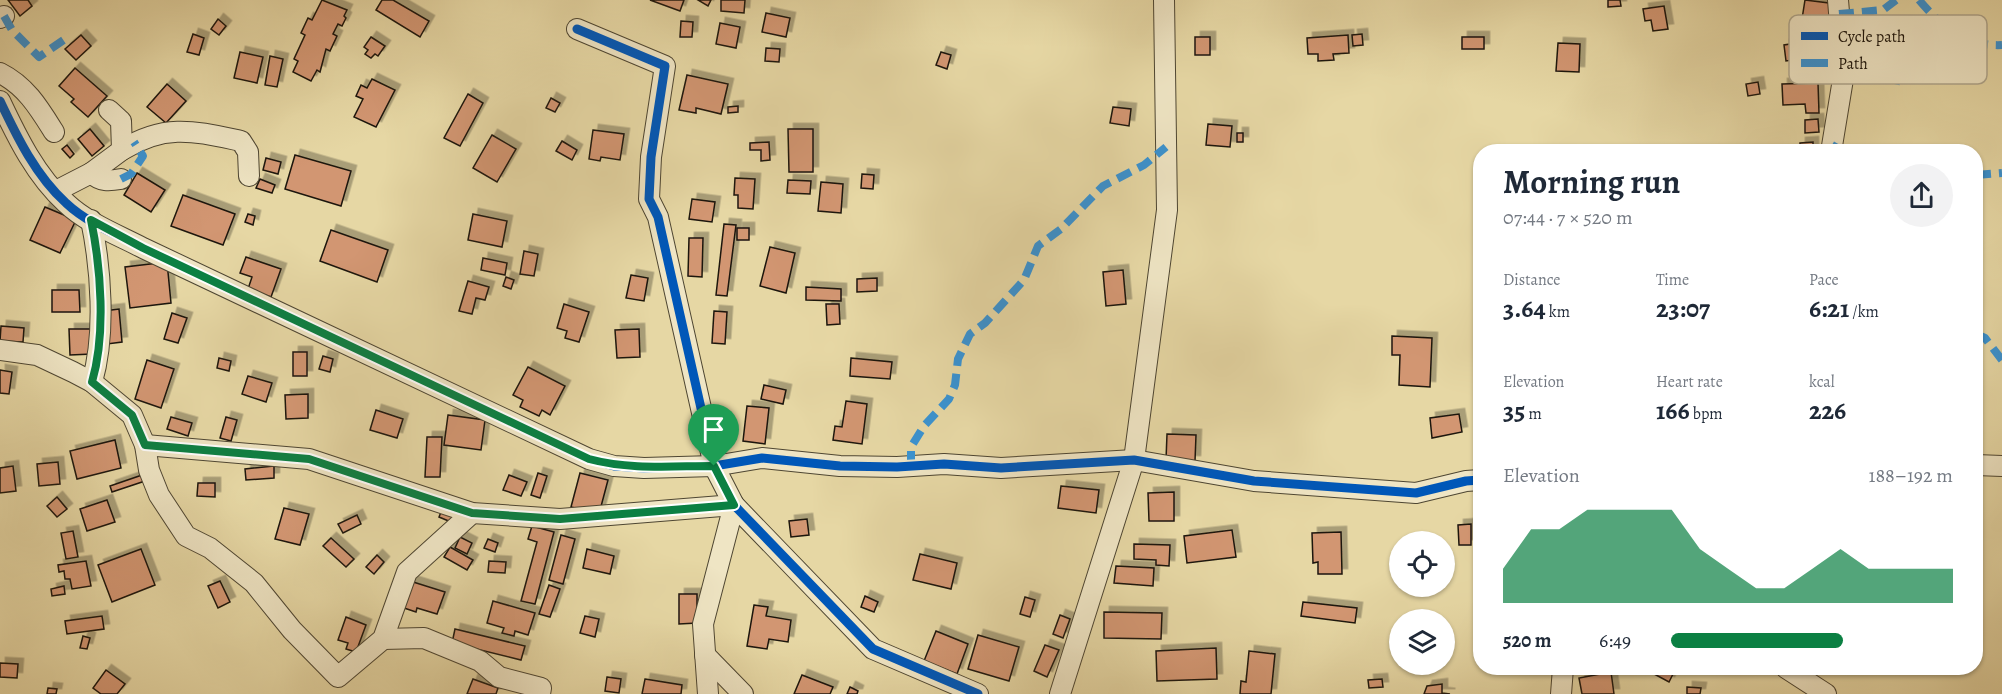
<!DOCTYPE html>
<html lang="en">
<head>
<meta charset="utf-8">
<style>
	:root { --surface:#fff; --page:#f2f2f3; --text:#1f2937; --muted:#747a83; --accent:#0b8043 }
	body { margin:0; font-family:Alegreya,serif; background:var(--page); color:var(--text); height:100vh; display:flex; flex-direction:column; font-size:22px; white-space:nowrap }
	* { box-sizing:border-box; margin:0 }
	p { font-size:20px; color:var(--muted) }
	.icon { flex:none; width:33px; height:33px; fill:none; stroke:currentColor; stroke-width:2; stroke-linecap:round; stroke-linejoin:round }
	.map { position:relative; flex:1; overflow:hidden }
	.details { position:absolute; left:1473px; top:144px; width:510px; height:531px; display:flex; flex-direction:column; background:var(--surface); border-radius:24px; box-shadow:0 2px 4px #0004 }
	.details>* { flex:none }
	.tools { position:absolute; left:1389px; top:531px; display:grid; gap:12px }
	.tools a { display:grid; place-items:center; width:66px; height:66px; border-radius:50%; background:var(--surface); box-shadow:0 2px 4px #0004; font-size:30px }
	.pin { position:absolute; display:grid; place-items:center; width:51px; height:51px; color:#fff; margin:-62px -26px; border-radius:50% 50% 50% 0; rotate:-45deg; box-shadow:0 0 6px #0007 }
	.pin .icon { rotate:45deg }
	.round { display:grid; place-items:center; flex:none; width:63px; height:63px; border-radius:32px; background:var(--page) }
	.headline { display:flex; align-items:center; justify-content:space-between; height:102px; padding:0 30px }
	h1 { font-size:33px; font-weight:700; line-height:45px }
	.stats { display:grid; grid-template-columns:repeat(3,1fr); gap:9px; height:102px; padding:6px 30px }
	.stats div { display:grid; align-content:center }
	.stats b { font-size:26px; font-weight:700 }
	.stats small { font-size:16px; font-weight:400 }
	.stats p { font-size:16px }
	.chart { height:168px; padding:12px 30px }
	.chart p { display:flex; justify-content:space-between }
	.chart svg { width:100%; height:108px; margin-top:6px; fill:var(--accent); opacity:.7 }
	ul { padding:0 30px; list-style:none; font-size:20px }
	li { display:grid; grid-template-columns:96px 72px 1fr; align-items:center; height:45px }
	li i { height:15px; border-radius:8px; background:var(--accent) }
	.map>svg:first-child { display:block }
	.building { fill:#d29672; stroke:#1c150c; stroke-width:1.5; filter:url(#shadow) }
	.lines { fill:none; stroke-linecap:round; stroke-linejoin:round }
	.minor-casing { stroke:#4e4632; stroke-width:22 }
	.minor { stroke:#efe5c4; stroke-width:20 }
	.quiet { stroke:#3a93d2; stroke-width:8; stroke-dasharray:15 8; stroke-linecap:butt }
	.cycleway-casing { stroke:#efe5c4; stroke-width:13 }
	.cycleway { stroke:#0057b8; stroke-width:9 }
	.route-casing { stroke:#fff; stroke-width:12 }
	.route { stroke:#0b8043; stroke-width:8 }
	.key { fill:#efe5c4; stroke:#b0a78d; stroke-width:1.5 }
	.key-label { font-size:16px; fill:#1c150c }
</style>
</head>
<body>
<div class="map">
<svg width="2002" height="694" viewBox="0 0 2002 694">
	<defs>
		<filter id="shadow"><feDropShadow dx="5.5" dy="-5.5" stdDeviation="0" flood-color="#0004"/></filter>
	</defs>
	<rect width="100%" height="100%" fill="#e6d7a4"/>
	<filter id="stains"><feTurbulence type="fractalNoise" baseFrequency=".00333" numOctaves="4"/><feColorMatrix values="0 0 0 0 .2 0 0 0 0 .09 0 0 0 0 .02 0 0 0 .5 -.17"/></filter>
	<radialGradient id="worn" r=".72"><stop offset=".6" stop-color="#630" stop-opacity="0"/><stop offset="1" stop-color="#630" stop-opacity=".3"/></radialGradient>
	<g class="building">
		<polygon points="8,0 28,0 32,6 20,16"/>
		<polygon points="322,0 347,10 344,16 346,18 342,26 338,24 333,34 337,36 330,51 326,49 320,72 317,70 311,81 293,72 298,61 294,59 305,35 301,33 308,18 312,20"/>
		<polygon points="382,0 393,0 429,21 420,37 376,10"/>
		<polygon points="650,0 684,0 680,11"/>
		<polygon points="698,0 711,0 708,6"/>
		<polygon points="721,0 745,0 744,13 721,11"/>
		<polygon points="1608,0 1620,0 1621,6 1608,7"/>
		<polygon points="1805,0 1837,4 1834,24 1802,19"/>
		<polygon points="1664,6 1668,29 1653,31 1651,20 1645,21 1643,9"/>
		<polygon points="766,13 790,18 786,37 762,32"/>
		<polygon points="218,19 226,26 219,35 211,29"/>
		<polygon points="681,21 693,22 692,37 680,37"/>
		<polygon points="720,23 740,27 736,48 716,44"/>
		<polygon points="193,34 204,38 199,55 187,52"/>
		<polygon points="1362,34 1363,45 1353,46 1352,35"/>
		<polygon points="81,35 91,46 76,60 65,49"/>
		<polygon points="1348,35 1349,53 1333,54 1334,60 1318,61 1318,54 1308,54 1307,38"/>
		<polygon points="371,37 385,46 378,56 375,54 371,58 365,54 368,50 364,47"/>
		<rect x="1195" y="37" width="15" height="18"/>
		<rect x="1462" y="37" width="22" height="12"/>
		<polygon points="1803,42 1805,58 1786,61 1784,45"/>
		<polygon points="1558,43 1580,44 1579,72 1556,71"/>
		<polygon points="766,48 780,49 779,62 765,61"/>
		<polygon points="240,52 263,57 257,83 234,78"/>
		<polygon points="941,52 951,55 947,69 936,65"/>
		<polygon points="270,56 283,59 277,87 265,85"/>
		<polygon points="75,68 107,96 88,117 71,102 74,99 59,86"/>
		<polygon points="687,75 728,84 721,114 696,108 696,113 679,110"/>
		<polygon points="372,79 395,90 376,127 354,117 363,99 356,96 361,85 367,88"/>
		<polygon points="1758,82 1760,94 1748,96 1746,84"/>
		<polygon points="1818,83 1819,113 1806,113 1805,104 1783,105 1782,84"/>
		<polygon points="167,84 186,101 166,123 147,107"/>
		<polygon points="468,94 483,103 460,146 444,138"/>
		<polygon points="551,98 560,103 555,112 546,108"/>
		<polygon points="738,106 738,112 728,113 728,107"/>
		<polygon points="1113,107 1131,109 1129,126 1110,123"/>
		<polygon points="1818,119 1819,132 1805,133 1805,120"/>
		<polygon points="1208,124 1232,126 1230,147 1206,145"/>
		<polygon points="90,129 104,146 92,156 78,139"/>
		<polygon points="788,129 813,129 813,172 789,172"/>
		<polygon points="593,130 624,134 620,160 601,157 600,161 589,159"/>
		<rect x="1237" y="133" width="6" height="9"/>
		<polygon points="492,135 516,149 497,182 473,168"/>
		<polygon points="562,141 577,150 572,160 556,151"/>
		<polygon points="769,142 770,160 761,161 761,150 750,150 750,143"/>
		<polygon points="1813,142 1813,152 1800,152 1800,143"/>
		<polygon points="67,145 74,154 70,158 62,149"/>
		<polygon points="295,155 351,171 341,206 285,189"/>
		<polygon points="266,158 281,162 278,174 263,170"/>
		<polygon points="137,173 165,190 151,212 124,195"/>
		<polygon points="862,174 874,175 873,189 861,188"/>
		<polygon points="735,178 755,179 753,209 738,208 738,195 734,195"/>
		<polygon points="260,179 275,185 272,193 256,188"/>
		<polygon points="788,180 811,181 810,194 787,193"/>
		<polygon points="821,182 843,184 841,213 818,211"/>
		<polygon points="183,195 235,214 223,245 171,226"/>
		<polygon points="692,199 715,202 712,222 689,219"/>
		<polygon points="45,207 76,220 60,253 30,240"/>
		<polygon points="248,214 255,216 253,225 245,222"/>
		<polygon points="473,214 507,221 502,247 468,240"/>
		<polygon points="724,224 736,225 727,296 716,295"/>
		<rect x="737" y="228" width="12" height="12"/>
		<polygon points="331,230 388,250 377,282 320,261"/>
		<polygon points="689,238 703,238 702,277 688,276"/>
		<polygon points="770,247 795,253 786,293 760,286"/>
		<polygon points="524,251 538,254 534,276 520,274"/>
		<polygon points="246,257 281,269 271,297 248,289 252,277 240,273"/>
		<polygon points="483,258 507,263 505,275 481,270"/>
		<polygon points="167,262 171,303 130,308 125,267"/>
		<polygon points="1123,270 1126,304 1106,306 1103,272"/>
		<polygon points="631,275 648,278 644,301 626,298"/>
		<polygon points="506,277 514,280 511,289 503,286"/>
		<polygon points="877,278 877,291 857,292 857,279"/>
		<polygon points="468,281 489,287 485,300 476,298 472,314 459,311"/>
		<polygon points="806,287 841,289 841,301 806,300"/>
		<polygon points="52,290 79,290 80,312 52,312"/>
		<polygon points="564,304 589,312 579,342 565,338 567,331 557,328"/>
		<polygon points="826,304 839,304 840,324 827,325"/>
		<polygon points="119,309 122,342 107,344 104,311"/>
		<polygon points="714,311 727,312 725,344 712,343"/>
		<polygon points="172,313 187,318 178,343 164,339"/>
		<polygon points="1,326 24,328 23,342 0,341"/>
		<polygon points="69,329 91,329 92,354 70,355"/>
		<polygon points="639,329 640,357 617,358 615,330"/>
		<polygon points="1392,336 1432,338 1430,387 1399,385 1400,355 1392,355"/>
		<rect x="293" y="352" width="14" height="24"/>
		<polygon points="323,356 333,359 330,372 319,369"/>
		<polygon points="219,358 231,361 229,371 217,368"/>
		<polygon points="851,358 892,362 890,379 850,376"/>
		<polygon points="147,360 174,369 161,408 135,399"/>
		<polygon points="528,367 565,386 550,415 542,410 539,416 520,407 523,400 513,395"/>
		<polygon points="0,370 12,372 9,394 0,393"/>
		<polygon points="248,376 272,383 266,402 242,394"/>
		<polygon points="764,385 786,390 783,404 761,399"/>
		<polygon points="308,394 308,418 286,419 285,395"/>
		<polygon points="846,401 867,404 862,444 833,440 835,426 842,427"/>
		<polygon points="747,406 769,408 765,444 743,441"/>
		<polygon points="376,410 403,419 397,438 370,430"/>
		<polygon points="1459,414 1462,432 1432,438 1430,418"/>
		<polygon points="448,415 485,420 481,450 444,445"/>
		<polygon points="171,417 192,423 188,436 167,429"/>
		<polygon points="226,417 237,420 231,441 220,438"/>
		<polygon points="1167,434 1196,435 1195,461 1166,460"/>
		<polygon points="427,437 442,437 440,477 425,477"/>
		<polygon points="115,440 121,468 77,479 70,451"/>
		<polygon points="58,462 60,484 39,486 37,464"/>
		<polygon points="13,466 16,491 0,493 0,468"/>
		<polygon points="274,466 274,478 246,480 245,469"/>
		<polygon points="538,473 547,476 540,498 531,495"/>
		<polygon points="580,473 608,480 599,514 571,507"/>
		<polygon points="145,474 148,480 112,492 110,486"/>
		<polygon points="509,475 527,482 521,496 503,490"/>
		<polygon points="198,483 215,483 215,497 197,496"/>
		<polygon points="1061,486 1099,490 1096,513 1058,508"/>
		<polygon points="1174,492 1174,521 1149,521 1148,493"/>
		<polygon points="57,497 67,509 57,517 47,506"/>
		<polygon points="107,500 115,522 87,531 80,509"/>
		<polygon points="443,507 455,512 451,522 439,517"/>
		<polygon points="284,508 309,514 300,545 275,539"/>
		<polygon points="357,515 361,524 343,533 338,524"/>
		<polygon points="807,519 809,535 791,537 789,521"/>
		<polygon points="1471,524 1471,545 1459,545 1458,525"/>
		<polygon points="532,526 554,532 535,604 521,601 537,542 528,539"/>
		<polygon points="1232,530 1236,557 1187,563 1184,536"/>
		<polygon points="73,531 78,557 66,559 61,533"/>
		<polygon points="1341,532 1342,574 1318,574 1318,562 1313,563 1312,533"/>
		<polygon points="561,535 575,539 563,584 549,580"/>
		<polygon points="460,537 472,543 467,554 455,548"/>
		<polygon points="331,538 354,559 346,567 323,546"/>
		<polygon points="488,539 498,543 495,552 484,548"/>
		<polygon points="1134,544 1170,545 1169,566 1156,565 1156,560 1134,559"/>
		<polygon points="450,547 473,560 467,570 444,557"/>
		<polygon points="141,549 155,585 112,602 98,565"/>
		<polygon points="587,549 614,556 610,574 583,568"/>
		<polygon points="920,554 957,563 951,589 913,580"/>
		<polygon points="377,555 384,562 374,574 366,567"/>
		<polygon points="86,561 91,586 72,589 70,579 65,579 64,571 59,572 58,565"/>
		<polygon points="489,561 506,562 505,573 488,572"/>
		<polygon points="1116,566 1154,568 1153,586 1114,583"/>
		<polygon points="220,581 230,602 218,608 208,586"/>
		<polygon points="410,581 445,592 437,614 417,608 416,612 401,607"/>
		<polygon points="549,585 560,589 550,617 539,614"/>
		<polygon points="64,586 65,594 52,596 51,589"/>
		<polygon points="679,594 697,594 697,623 679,624"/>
		<polygon points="865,596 878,602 874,612 861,607"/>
		<polygon points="1025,597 1035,600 1030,617 1020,614"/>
		<polygon points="493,601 535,613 528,635 515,631 514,636 502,633 504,628 487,623"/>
		<polygon points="1303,602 1357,608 1355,623 1301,616"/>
		<polygon points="754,605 768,607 766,616 791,620 788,642 769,639 767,649 747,646"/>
		<polygon points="1104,612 1162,613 1161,639 1104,638"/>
		<polygon points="1060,615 1070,619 1063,638 1053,634"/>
		<polygon points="102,616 104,629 67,634 65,621"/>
		<polygon points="585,616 599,619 595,637 580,633"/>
		<polygon points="346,617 366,625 356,652 346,649 348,643 338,640"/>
		<polygon points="455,629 525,646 521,660 452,643"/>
		<polygon points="936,631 968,644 957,674 924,661"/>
		<polygon points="978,635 1019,647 1009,681 968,669"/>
		<polygon points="83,636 90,638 87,649 80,648"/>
		<polygon points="1045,645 1059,650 1047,677 1034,671"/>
		<polygon points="1216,648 1217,679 1157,681 1156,651"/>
		<polygon points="1249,651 1275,654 1271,694 1240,694 1241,681 1246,682"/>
		<polygon points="0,663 18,664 17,678 0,677"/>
		<polygon points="1643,668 1676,668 1669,682"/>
		<polygon points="106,670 125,684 117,694 101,694 93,688"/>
		<polygon points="1611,672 1614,694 1582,694 1579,678"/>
		<polygon points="802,675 833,687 830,694 794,694"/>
		<polygon points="607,677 621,679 619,693 605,691"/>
		<polygon points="473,679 498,688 496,694 467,694"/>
		<polygon points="645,679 682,685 681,694 642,694"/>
		<polygon points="1382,679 1383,687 1369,688 1368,680"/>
		<polygon points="1442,684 1442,693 1450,694 1424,694 1427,686"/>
		<polygon points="850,687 858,691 857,694 847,694"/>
		<polygon points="1687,687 1701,688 1700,694 1687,694"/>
		<polygon points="48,688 57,689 56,694 47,694"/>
	</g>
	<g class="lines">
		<defs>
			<g id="minor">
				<polyline points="0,18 4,16"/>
				<polyline points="577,29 665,66 651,157 649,199 658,217 714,466 734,505 873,649 978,694"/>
				<path d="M0 73C26 86 39 108 54 132"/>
				<path d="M0 101C17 137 36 176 66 203 87 223 118 235 143 248L589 459 614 466 644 468 714 466 762 458 840 466 897 467 944 464 1001 468 1134 460 1254 481 1416 493 1466 481 1480 480"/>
				<path d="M122 150C165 123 194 131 241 141L248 152 249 176"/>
				<polyline points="1831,152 1844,73 1838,0"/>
				<polyline points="91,173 122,150 121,121 109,110"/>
				<path d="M56 191 91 173C101 182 109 181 121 179"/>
				<path d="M91 220C101 268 106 334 92 382"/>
				<polyline points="0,350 37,355 73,372 92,382 132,415 145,445 149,470 159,495 186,536 210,548 254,583 292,630 338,677 383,639 407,572 472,513"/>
				<polyline points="145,445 309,459 472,513 560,519 734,505"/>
				<polyline points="1976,465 2002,466"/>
				<polyline points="383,639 424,638 480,661 499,677 541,688 540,694"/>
				<polyline points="705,655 743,694"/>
				<polyline points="1786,668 1826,694"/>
				<polyline points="708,694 703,624 734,505"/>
				<polyline points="1060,694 1134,460 1167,210 1164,0"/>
				<polyline points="1561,694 1563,668"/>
			</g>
		</defs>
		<use href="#minor" class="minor-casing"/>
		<use href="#minor" class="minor"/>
		<g class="quiet">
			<path d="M1919 0C1941 26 1967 47 2002 45"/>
			<polyline points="1839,14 1883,10 1896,0"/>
			<polyline points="4,16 12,30 39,57 65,39"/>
			<polyline points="1843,61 1882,77 1903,82 1915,69 1918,52"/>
			<polyline points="1861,68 1926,50 1956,57 1983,46"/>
			<polyline points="1832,145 1844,152"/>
			<polyline points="1976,175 2002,173"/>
			<polyline points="121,179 131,174 143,156 134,142"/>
			<polyline points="1976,334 1985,338 2002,360"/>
			<polyline points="911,466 911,447 924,426 949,399 955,385 958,359 970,334 985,323 1024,280 1038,246 1061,229 1103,186 1144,165 1166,147"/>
		</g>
		<defs>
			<g id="cycleway">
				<polyline points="577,29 665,66 651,157 649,199 658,217 714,466 734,505 873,649 978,694"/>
				<path d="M0 101C17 137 36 176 66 203 87 223 118 235 143 248L589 459 614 466 644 468 714 466 762 458 840 466 897 467 944 464 1001 468 1134 460 1254 481 1416 493 1466 481 1480 480"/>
			</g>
		</defs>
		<use href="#cycleway" class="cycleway-casing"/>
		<use href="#cycleway" class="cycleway"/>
	</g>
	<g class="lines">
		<defs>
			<path id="route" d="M91 220 143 248 589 459C630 470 671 466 714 466L734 505 560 519 472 513 309 459 145 445 132 415 92 382C106 334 101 268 91 220Z"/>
		</defs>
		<use href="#route" class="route-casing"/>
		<use href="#route" class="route"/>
	</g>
	<rect x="1789" y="15" width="198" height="69" rx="9" class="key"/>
	<rect x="1801" y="32" width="27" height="8" fill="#0057b8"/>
	<rect x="1801" y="59" width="27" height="8" fill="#3a93d2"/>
	<g class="key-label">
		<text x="1838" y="42">Cycle path</text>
		<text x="1838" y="69">Path</text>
	</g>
	<rect width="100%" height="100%" filter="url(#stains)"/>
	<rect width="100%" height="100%" fill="url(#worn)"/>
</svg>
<div class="tools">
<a><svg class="icon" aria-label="locate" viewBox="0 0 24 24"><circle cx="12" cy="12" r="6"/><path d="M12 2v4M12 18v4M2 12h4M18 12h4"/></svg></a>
<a><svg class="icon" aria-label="layers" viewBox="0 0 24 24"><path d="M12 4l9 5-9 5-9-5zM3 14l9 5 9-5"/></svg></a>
</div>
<div class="pin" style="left:714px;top:466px;background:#1e9e55"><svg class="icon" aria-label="arrive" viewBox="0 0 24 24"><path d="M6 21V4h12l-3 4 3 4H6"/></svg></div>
<section class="details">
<div class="headline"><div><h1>Morning run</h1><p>07:44 · 7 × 520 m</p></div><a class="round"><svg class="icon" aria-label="share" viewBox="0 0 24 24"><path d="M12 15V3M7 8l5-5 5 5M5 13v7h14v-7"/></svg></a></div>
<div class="stats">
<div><p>Distance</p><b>3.64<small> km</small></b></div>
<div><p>Time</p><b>23:07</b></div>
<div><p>Pace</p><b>6:21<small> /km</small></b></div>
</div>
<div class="stats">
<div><p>Elevation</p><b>35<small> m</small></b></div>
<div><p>Heart rate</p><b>166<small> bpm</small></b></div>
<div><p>kcal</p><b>226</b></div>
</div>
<div class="chart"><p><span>Elevation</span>188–192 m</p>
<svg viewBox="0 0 160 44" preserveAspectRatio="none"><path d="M0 44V30L10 14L20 14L30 6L40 6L50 6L60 6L70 22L80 30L90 38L100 38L110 30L120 22L130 30L140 30L150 30L160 30V44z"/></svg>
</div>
<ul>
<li><b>520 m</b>6:49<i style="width:61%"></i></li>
</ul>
</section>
</div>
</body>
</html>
